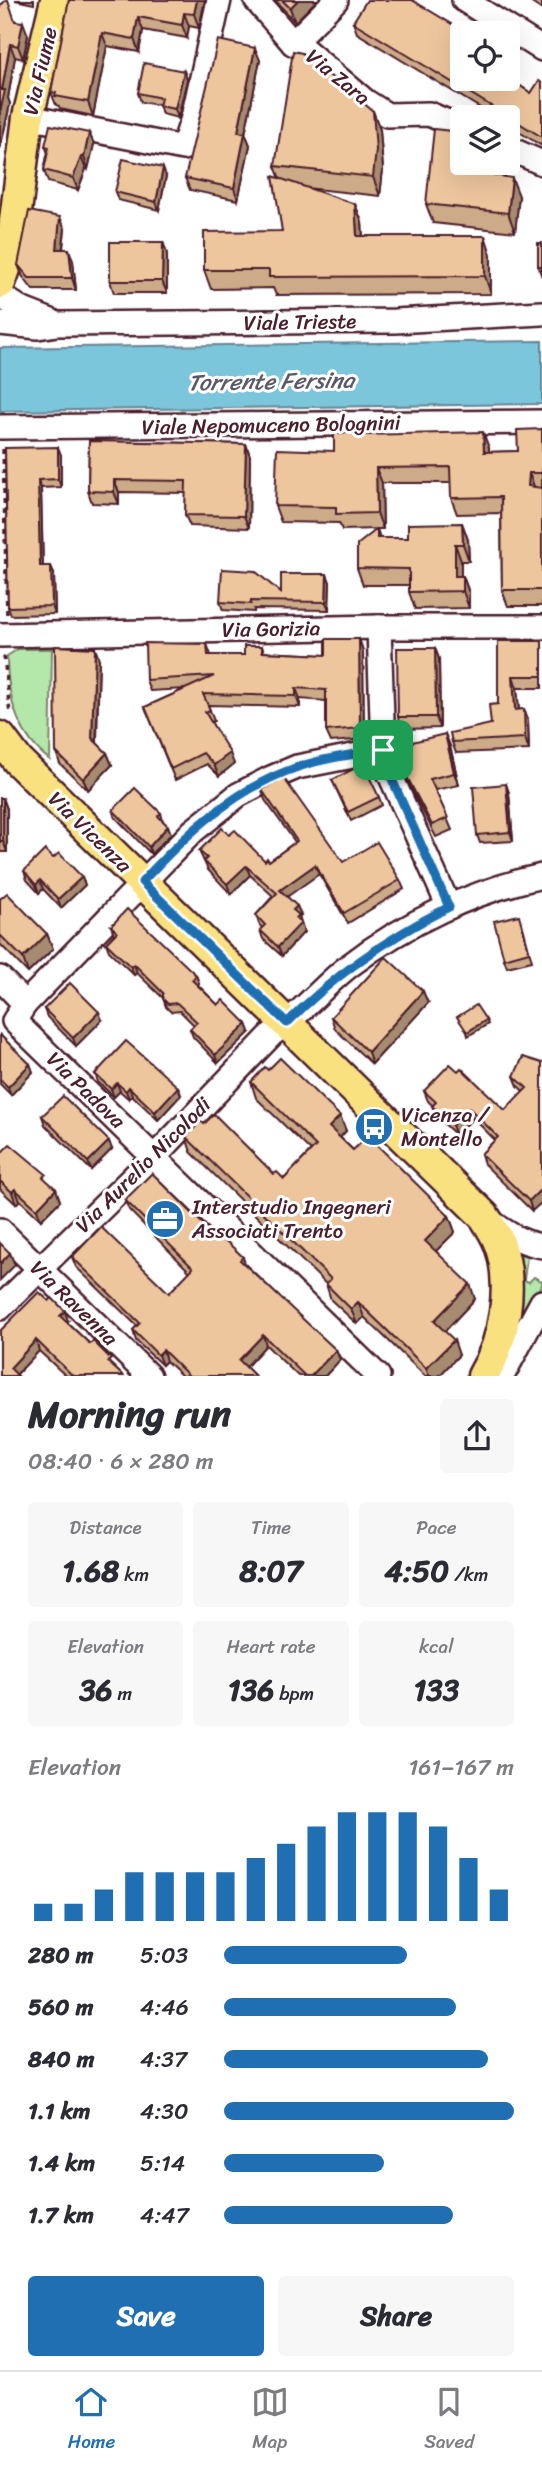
<!DOCTYPE html>
<html lang="en">
<head>
<meta charset="utf-8">
<style>
	:root { --surface:#fff; --page:#f7f7f7; --text:#2b2b33; --muted:#7c7c81; --line:#e1e1e2; --accent:#1f6fb2 }
	body { margin:0; font-family:Sriracha,sans-serif; background:var(--page); color:var(--text); height:100vh; display:flex; flex-direction:column; font-size:26px; white-space:nowrap }
	* { box-sizing:border-box; margin:0 }
	p { font-size:23px; color:var(--muted) }
	.icon { flex:none; width:38px; height:38px; fill:none; stroke:currentColor; stroke-width:2; stroke-linecap:round; stroke-linejoin:round }
	.map { position:relative; height:1376px; overflow:hidden }
	.panel { display:flex; flex-direction:column; background:var(--surface); flex:1 }
	.panel>* { flex:none }
	.fabs { position:absolute; left:450px; top:21px; display:grid; gap:14px }
	.fabs a { display:grid; place-items:center; width:70px; height:70px; border-radius:7px; background:var(--surface); box-shadow:0 7px 28px #0002; font-size:35px }
	.pin { position:absolute; display:grid; place-items:center; width:60px; height:60px; color:#fff; margin:-30px; border-radius:14px; box-shadow:0 4px 10px #0006 }
	.round { display:grid; place-items:center; flex:none; width:74px; height:74px; border-radius:7px; background:var(--page) }
	.overview { display:flex; align-items:center; justify-content:space-between; height:119px; padding:0 28px }
	h1 { font-size:38px; font-weight:800; line-height:52px }
	.stats { display:grid; grid-template-columns:repeat(3,1fr); gap:10px; height:119px; padding:7px 28px }
	.stats div { display:grid; align-content:center; border-radius:7px; background:var(--page); text-align:center }
	.stats b { font-size:30px; font-weight:800 }
	.stats small { font-size:19px; font-weight:400 }
	.stats p { font-size:19px }
	.chart { height:196px; padding:14px 28px }
	.chart p { display:flex; justify-content:space-between }
	.chart svg { width:100%; height:126px; margin-top:7px; stroke:var(--accent); stroke-width:6 }
	.cta { display:flex; gap:14px; margin-top:auto; padding:14px 28px }
	.cta a { flex:1; height:80px; border-radius:7px; background:var(--accent); color:#fff; font-size:28px; font-weight:800; line-height:80px; text-align:center }
	.cta a+a { background:var(--page); color:var(--text) }
	ul { padding:0 28px; list-style:none; font-size:23px }
	li { display:grid; grid-template-columns:112px 84px 1fr; align-items:center; height:52px }
	li i { height:18px; border-radius:9px; background:var(--accent) }
	.dock { display:flex; justify-content:space-around; align-items:center; height:98px; border-top:2px solid var(--line); background:var(--surface); font-size:19px; color:var(--muted) }
	.dock a { display:grid; justify-items:center; gap:4px }
	.dock .selected { color:var(--accent) }
	.map>svg:first-child { display:block }
	.green { fill:#b3e8aa; stroke:#7e846a; stroke-width:2 }
	.water { fill:#7bc6db; stroke:#678395; stroke-width:2 }
	.lines { fill:none; stroke-linecap:round; stroke-linejoin:round }
	.minor-casing { stroke:#4a1f2b; stroke-width:28 }
	.major-casing { stroke:#4a1f2b; stroke-width:35 }
	.path { stroke:#4a1f2b; stroke-width:3.5; stroke-dasharray:5 5; stroke-linecap:butt }
	.minor { stroke:#fff; stroke-width:23 }
	.major { stroke:#fae180; stroke-width:30 }
	.wall { fill:#cdaa88; stroke:#4a1f2b; stroke-width:2 }
	.shaded-wall { fill:#a78b6f; stroke:#4a1f2b; stroke-width:2 }
	.building { fill:#eec69e; stroke:#4a1f2b; stroke-width:2 }
	.route-casing { stroke:#fff; stroke-width:14 }
	.route { stroke:#1f6fb2; stroke-width:9 }
	.labels { text-anchor:middle; stroke-width:6; stroke-linejoin:round; paint-order:stroke }
	.street-label { font-size:21px; fill:#4a1f2b; stroke:#fff }
	.poi-label { font-size:21px; fill:#4a1f2b; stroke:#fff; text-anchor:start }
	.water-label { font-size:23px; font-style:italic; fill:#5b5969; stroke:#fff }
</style>
</head>
<body>
<div class="map">
<svg width="542" height="1376" viewBox="0 0 542 1376">
	<rect width="100%" height="100%" fill="#fff"/>
	<filter id="ink" filterUnits="userSpaceOnUse"><feTurbulence type="fractalNoise" baseFrequency=".0143" numOctaves="2"/><feDisplacementMap in="SourceGraphic" scale="14" xChannelSelector="R" yChannelSelector="G"/><feConvolveMatrix kernelMatrix="1 2 1 2 8 2 1 2 1" color-interpolation-filters="sRGB"/></filter>
	<g filter="url(#ink)">
		<g class="green">
			<path d="M18 649H52L50 760C16 735 7 696 7 656Z"/>
			<polygon points="519,1254 527,1256 524,1280 529,1282 534,1277 542,1281 542,1285 517,1326 516,1256"/>
		</g>
		<polygon class="water" points="542,341 542,404 0,411 0,348"/>
		<g class="lines">
			<defs>
				<g id="minor">
					<polyline points="256,0 293,43 305,50 365,101 387,115 429,114 462,128"/>
					<polyline points="464,0 542,49"/>
					<polyline points="293,43 336,0"/>
					<polyline points="28,117 183,148 193,118 219,0"/>
					<polyline points="508,148 542,163"/>
					<polyline points="1,296 23,310 51,321"/>
					<polyline points="0,323 38,327 57,324 395,321 542,313"/>
					<polyline points="0,427 542,422"/>
					<polyline points="379,627 383,750 387,768 449,907"/>
					<polyline points="0,635 379,627 542,627"/>
					<polyline points="0,978 25,1004 14,1021 378,1376"/>
					<polyline points="25,1004 193,831 238,795 271,778 297,767 383,750"/>
					<path d="M486 1218C503 1231 521 1243 542 1246"/>
					<polyline points="0,1230 149,1376"/>
					<path d="M0 1308 164 1147 272 1034C300 1015 322 987 349 966 405 923 473 891 542 876"/>
					<polyline points="502,1376 542,1302"/>
				</g>
				<g id="major">
					<polyline points="0,283 11,252 28,117 56,0"/>
					<path d="M0 737 18 761 484 1216C490 1225 496 1234 500 1245 514 1285 505 1340 483 1376"/>
				</g>
			</defs>
			<use href="#minor" class="minor-casing"/>
			<use href="#major" class="major-casing"/>
			<g class="path">
				<polyline points="3,449 7,616"/>
				<polyline points="4,656 10,714"/>
			</g>
			<use href="#minor" class="minor"/>
			<use href="#major" class="major"/>
		</g>
		<g class="wall">
			<polygon points="15,0 34,0 34,4"/>
			<polygon points="69,0 205,0 199,28 189,26 187,38 143,30 139,52 107,46 93,116 60,109 59,106 56,105 51,92"/>
			<polygon points="275,0 317,0 295,22"/>
			<polygon points="530,0 542,0 542,10 530,2"/>
			<polygon points="0,6 15,21 28,35 23,59 15,57 8,98 10,104 0,149"/>
			<polygon points="353,22 460,29 462,33 516,75 513,81 531,93 542,83 542,146 508,125 508,117 495,117 357,33"/>
			<polygon points="260,60 245,133 250,145 238,200 190,190 185,178"/>
			<polygon points="184,71 187,79 178,118 162,114 159,105 141,102 138,93"/>
			<polygon points="373,111 380,130 383,169 380,196 306,188 355,204 362,222 363,236 485,236 491,255 491,294 276,295 273,288 211,289 204,270 282,231 280,179 275,166"/>
			<polygon points="89,133 94,144 88,169 86,169 78,190 48,182 44,170 48,153 45,146"/>
			<polygon points="462,163 502,172 501,176 519,196 515,232 433,223 426,204"/>
			<polygon points="166,176 159,210 118,200 115,192"/>
			<polygon points="65,229 63,249 73,261 76,290 33,290 23,277 18,265"/>
			<polygon points="163,242 167,254 167,293 114,293 110,281"/>
			<polygon points="542,243 542,277 538,266"/>
			<polygon points="542,429 542,606 508,606 502,590 501,513 457,514 451,498 451,483 382,483 383,529 377,529 380,538 408,538 462,523 468,540 469,561 461,561 461,576 463,576 469,593 469,608 415,609 409,592 409,585 363,585 357,568 376,529 342,530 339,523 281,522 275,506 334,451 364,432 365,435 489,448 489,452 518,451"/>
			<polygon points="89,441 246,444 250,456 249,528 190,526 185,515 186,493 119,492 119,504 92,503 88,491"/>
			<polygon points="5,448 61,455 61,487 41,488 43,566 51,566 54,574 55,614 11,615 8,607"/>
			<polygon points="330,582 329,610 254,609 254,612 223,610 220,602 281,593"/>
			<polygon points="359,639 363,651 364,739 331,742 326,731 326,701 300,699 300,707 208,705 214,721 211,722 234,764 219,776 207,764 175,780 145,707 185,689 150,691 146,680 207,644 211,655 244,655 262,646 264,652 326,655"/>
			<polygon points="498,641 542,641 542,688 517,688 519,710 524,709 528,721 529,750 456,753 452,742 491,724 498,704"/>
			<polygon points="435,648 439,659 440,728 402,729 398,717"/>
			<polygon points="99,659 97,743 107,753 112,765 88,790 60,764 56,752"/>
			<polygon points="445,734 450,746 459,785 435,790 452,830 436,837 411,788 407,777"/>
			<polygon points="332,780 379,797 382,805 351,821"/>
			<polygon points="506,784 509,793 513,841 480,843 477,835"/>
			<polygon points="262,790 343,862 400,880 404,889 348,923 319,874 287,896 301,915 299,916 304,932 282,956 263,939 260,930 262,928 259,924 256,915 273,896 250,875 231,894 208,870 199,851 229,835 265,861 269,861 295,842 265,800"/>
			<polygon points="0,798 3,798 7,809 7,852 0,852"/>
			<polygon points="113,810 161,813 163,821 168,826 171,834 151,854 115,817"/>
			<polygon points="53,858 82,877 85,885 61,908 43,889 39,893 27,880 24,871"/>
			<polygon points="0,899 47,934 53,949 28,973 0,944"/>
			<polygon points="522,923 532,961 507,967 504,959"/>
			<polygon points="111,926 196,975 199,983 198,985 218,1005 247,1024 250,1032 218,1063 193,1037 190,1029 194,1025 180,1011 171,1012 166,1007 163,998 137,973 134,975 109,951 106,943 114,934"/>
			<polygon points="428,1003 372,1064 335,1029 331,1017"/>
			<polygon points="44,1009 102,1020 76,1046 47,1017"/>
			<polygon points="0,1035 30,1064 33,1072 11,1095 0,1084"/>
			<polygon points="542,1063 532,1211 484,1164 481,1154 495,1140 473,1118 456,1135 435,1115 432,1105 428,1101 424,1091 505,1110 523,1091 518,1086 514,1076"/>
			<polygon points="268,1070 340,1116 346,1131 340,1137 353,1150 449,1216 455,1232 436,1251 475,1299 445,1331 459,1355 439,1376 425,1376 364,1317 357,1324 331,1300 326,1284 191,1152 186,1137 204,1124 274,1174 284,1179 311,1151 256,1098 251,1082"/>
			<polygon points="95,1074 178,1087 181,1095 158,1120 132,1095 129,1099 120,1091 114,1097 98,1082"/>
			<polygon points="42,1116 112,1149 91,1170 45,1125"/>
			<polygon points="0,1154 48,1182 56,1189 60,1201 41,1220 20,1200 16,1204 0,1189"/>
			<polygon points="125,1200 215,1236 225,1242 243,1257 246,1267 336,1350 340,1360 325,1376 298,1376 266,1345 246,1367 255,1376 182,1376 166,1361 162,1365 136,1341 133,1330 137,1326 76,1267 72,1257 169,1293 190,1272 129,1210"/>
			<polygon points="68,1321 67,1322 123,1376 66,1376 39,1351 17,1374 0,1376 0,1331"/>
		</g>
		<g class="shaded-wall">
			<polygon points="197,0 205,0 199,28 194,14"/>
			<polygon points="298,0 317,0 295,22 290,8"/>
			<polygon points="184,13 189,26 187,38 182,25"/>
			<polygon points="138,17 143,30 139,52 134,39"/>
			<polygon points="23,22 28,35 23,59 18,46"/>
			<polygon points="102,33 107,46 93,116 88,102"/>
			<polygon points="10,44 15,57 8,98 10,104 0,149 0,113 2,90"/>
			<polygon points="255,48 260,60 243,144 238,132"/>
			<polygon points="512,64 516,75 509,88 508,72"/>
			<polygon points="184,71 187,79 178,118 175,109"/>
			<polygon points="373,111 380,130 383,169 380,196 373,177"/>
			<polygon points="460,132 462,137 462,159 458,149"/>
			<polygon points="89,133 94,144 88,169 84,157"/>
			<polygon points="245,133 250,145 238,200 234,188"/>
			<polygon points="81,157 86,169 78,190 73,178"/>
			<polygon points="494,163 498,163 502,172 499,194 493,175"/>
			<polygon points="163,168 166,176 159,210 156,202"/>
			<polygon points="512,178 519,196 515,232 508,213"/>
			<polygon points="355,204 362,222 364,255 357,236"/>
			<polygon points="60,217 65,229 61,260 57,249"/>
			<polygon points="485,236 491,255 491,294 485,276"/>
			<polygon points="163,242 167,254 167,293 162,281"/>
			<polygon points="69,249 73,261 76,290 72,278"/>
			<polygon points="483,432 489,448 490,468 484,452"/>
			<polygon points="246,444 250,456 249,528 244,516"/>
			<polygon points="58,447 61,455 61,487 58,479"/>
			<polygon points="376,468 382,483 383,529 377,513"/>
			<polygon points="529,473 535,489 528,486"/>
			<polygon points="38,480 41,488 43,575 40,566"/>
			<polygon points="114,480 119,492 119,504 114,492"/>
			<polygon points="462,523 468,540 469,561 463,544"/>
			<polygon points="455,544 461,561 461,593 455,576"/>
			<polygon points="51,566 54,574 55,614 52,606"/>
			<polygon points="327,574 330,582 329,610 326,602"/>
			<polygon points="463,576 469,593 469,608 463,591"/>
			<polygon points="359,639 363,651 364,739 360,728"/>
			<polygon points="95,648 99,659 96,750 92,738"/>
			<polygon points="435,648 439,659 440,728 436,717"/>
			<polygon points="513,676 517,688 520,722 515,710"/>
			<polygon points="296,688 300,699 300,707 296,696"/>
			<polygon points="524,709 528,721 529,750 525,738"/>
			<polygon points="445,734 450,746 459,785 454,773"/>
			<polygon points="107,753 112,765 88,790 83,779"/>
			<polygon points="230,753 234,764 219,776 214,765"/>
			<polygon points="506,784 509,793 513,841 510,832"/>
			<polygon points="3,798 7,809 7,852 3,841"/>
			<polygon points="168,826 171,834 151,854 149,847"/>
			<polygon points="315,865 319,874 284,899 280,890"/>
			<polygon points="246,866 250,875 231,894 227,884"/>
			<polygon points="82,877 85,885 61,908 58,899"/>
			<polygon points="40,880 43,889 39,893 36,885"/>
			<polygon points="297,906 301,915 299,916 304,932 282,956 278,947 293,910"/>
			<polygon points="47,934 53,949 28,973 23,958"/>
			<polygon points="134,964 137,973 134,975 131,967"/>
			<polygon points="196,975 199,983 195,988 192,980"/>
			<polygon points="423,991 428,1003 372,1064 368,1052"/>
			<polygon points="99,1012 102,1020 76,1046 73,1038"/>
			<polygon points="486,1020 488,1024 468,1036 467,1032"/>
			<polygon points="247,1024 250,1032 218,1063 215,1055"/>
			<polygon points="30,1064 33,1072 11,1095 8,1087"/>
			<polygon points="117,1083 120,1091 114,1097 111,1089"/>
			<polygon points="129,1087 132,1095 129,1099 126,1091"/>
			<polygon points="178,1087 181,1095 158,1120 155,1112"/>
			<polygon points="469,1108 473,1118 456,1135 452,1125"/>
			<polygon points="340,1116 346,1131 335,1143 329,1127"/>
			<polygon points="109,1141 112,1149 91,1170 88,1162"/>
			<polygon points="542,1188 542,1202 532,1211 529,1201"/>
			<polygon points="15,1189 20,1200 16,1204 12,1192"/>
			<polygon points="56,1189 60,1201 41,1220 37,1209"/>
			<polygon points="449,1216 455,1232 431,1256 425,1241"/>
			<polygon points="10,1253 15,1265 0,1280 0,1264"/>
			<polygon points="470,1284 475,1299 440,1336 434,1321"/>
			<polygon points="358,1302 364,1317 357,1324 351,1309"/>
			<polygon points="65,1311 68,1321 64,1326 60,1316"/>
			<polygon points="263,1335 266,1345 243,1370 239,1360"/>
			<polygon points="36,1340 39,1351 15,1376 10,1368"/>
			<polygon points="454,1340 459,1355 439,1376 429,1376 426,1368"/>
			<polygon points="163,1350 166,1361 162,1365 158,1355"/>
			<polygon points="336,1350 340,1360 325,1376 311,1376"/>
		</g>
		<g class="building">
			<polygon points="6,0 8,0 15,21 23,22 18,46 10,44 2,90 5,90 0,113 0,89 2,90 0,88 0,6"/>
			<polygon points="69,0 197,0 194,14 184,13 182,25 138,17 134,39 102,33 88,102 55,96 56,93 51,92"/>
			<polygon points="282,0 298,0 290,8"/>
			<polygon points="367,0 412,0 460,29 459,31 463,33 462,79 508,78 531,93 539,81 542,83 542,137 353,22"/>
			<polygon points="218,40 255,48 238,132 245,133 234,188 185,178"/>
			<polygon points="293,51 302,53 373,111 376,150 373,177 275,166"/>
			<polygon points="508,61 512,64 508,72"/>
			<polygon points="144,63 184,71 175,109 159,106 161,98 138,93"/>
			<polygon points="50,125 89,133 84,157 81,157 73,178 44,170 49,147 45,146"/>
			<polygon points="434,129 460,132 458,149 462,149 462,163 494,163 493,175 512,178 508,213 426,204"/>
			<polygon points="123,159 163,168 156,202 115,192"/>
			<polygon points="273,176 355,204 357,236 485,236 485,276 269,277 269,270 204,270 204,232 282,231"/>
			<polygon points="29,211 60,217 57,249 69,249 72,278 29,278 18,265"/>
			<polygon points="110,242 163,242 162,281 110,281"/>
			<rect x="538" y="243" width="4" height="23"/>
			<polygon points="542,429 542,473 529,473 528,486 542,488 542,590 502,590 501,497 451,498 450,467 376,468 377,513 336,514 336,507 275,506 277,449 334,451 334,433 364,432 364,435 483,432 484,452 518,451 517,430"/>
			<polygon points="89,441 246,444 244,516 185,515 186,481 114,480 114,492 88,491"/>
			<polygon points="58,447 58,479 38,480 40,566 51,566 52,606 8,607 5,448"/>
			<polygon points="462,523 463,544 455,544 455,576 463,576 463,591 409,592 409,569 357,568 357,545 377,529 377,538 408,538 408,524"/>
			<polygon points="222,569 255,571 281,593 281,574 327,574 326,602 251,601 251,604 220,602"/>
			<polygon points="326,639 359,639 360,728 326,731 326,690 296,688 296,696 203,694 210,710 205,712 230,753 214,765 203,753 171,769 145,707 214,676 146,680 145,643 207,644 208,655 244,655 244,646 262,646 262,652 326,655"/>
			<polygon points="498,641 542,641 542,676 513,676 515,710 524,709 525,738 452,742 450,733 491,724 489,705 498,704"/>
			<polygon points="55,646 95,648 92,738 107,753 83,779 56,752"/>
			<polygon points="397,648 435,648 436,717 398,717"/>
			<polygon points="445,734 454,773 430,779 448,818 432,825 407,777 400,745"/>
			<polygon points="363,764 379,797 348,812 332,780"/>
			<polygon points="283,777 343,862 377,842 400,880 344,913 315,865 280,890 297,906 293,910 299,915 296,918 301,923 278,947 260,930 265,925 256,915 277,893 246,866 227,884 204,861 207,858 199,851 222,828 229,835 235,830 265,861 267,858 269,861 297,841 262,790"/>
			<polygon points="506,784 510,832 477,835 473,787"/>
			<polygon points="135,788 161,813 158,816 168,826 149,847 113,810"/>
			<rect x="0" y="798" width="3" height="43"/>
			<polygon points="45,850 53,858 59,853 82,877 58,899 40,880 36,885 24,871"/>
			<polygon points="7,893 47,934 23,958 0,935 0,899"/>
			<polygon points="127,909 196,975 192,980 218,1005 223,1000 247,1024 215,1055 190,1029 197,1022 177,1003 168,1004 163,999 163,993 134,964 131,967 106,943 117,932 111,926"/>
			<polygon points="519,915 529,952 504,959 494,921"/>
			<polygon points="386,957 423,991 368,1052 331,1017"/>
			<polygon points="70,983 99,1012 73,1038 44,1009"/>
			<polygon points="476,1005 486,1020 467,1032 457,1017"/>
			<polygon points="0,1035 30,1064 8,1087 0,1079"/>
			<polygon points="126,1041 178,1087 155,1112 129,1087 126,1091 117,1083 111,1089 95,1074"/>
			<polygon points="523,1057 542,1063 542,1188 529,1201 481,1154 498,1137 469,1108 452,1125 432,1106 436,1102 424,1091 450,1064 458,1071 461,1068 505,1110 527,1088 514,1076"/>
			<polygon points="280,1058 340,1116 329,1127 353,1150 368,1136 449,1216 425,1241 470,1284 434,1321 454,1340 426,1368 358,1302 351,1309 326,1284 331,1279 186,1137 201,1121 204,1124 214,1114 274,1174 277,1172 284,1179 316,1146 251,1082 265,1067 268,1070"/>
			<polygon points="63,1096 109,1141 88,1162 42,1116"/>
			<polygon points="10,1144 46,1174 43,1177 56,1189 37,1209 15,1189 12,1192 0,1181 0,1154"/>
			<polygon points="152,1173 215,1236 217,1234 225,1242 226,1241 243,1257 240,1260 336,1350 311,1376 305,1376 263,1335 239,1360 255,1376 189,1376 163,1350 158,1355 133,1330 140,1323 72,1257 101,1227 169,1293 193,1268 125,1200"/>
			<polygon points="0,1243 10,1253 0,1264"/>
			<polygon points="39,1292 49,1301 52,1298 65,1311 60,1316 90,1344 93,1341 111,1359 108,1362 123,1376 73,1376 36,1340 10,1368 18,1376 0,1376 0,1331"/>
		</g>
	</g>
	<g class="lines" filter="url(#ink)">
		<defs>
			<path id="route" d="M383 750 387 768 449 907C388 938 335 974 287 1023L142 882C186 834 235 788 298 767 325 758 354 754 383 750Z"/>
		</defs>
		<use href="#route" class="route-casing"/>
		<use href="#route" class="route"/>
	</g>
	<defs>
		<symbol id="bus-disc" viewBox="-11 -11 22 22"><circle r="9.5" fill="#1f6fb2" stroke="#fff"/><path d="M-5-6H5V4H4V6H2V4H-2V6H-4V4H-5ZM-3.5-4V0h7V-4ZM-3.5 1.2v1.5H-2V1.2ZM2 1.2v1.5H3.5V1.2Z" fill="#fff"/></symbol>
		<symbol id="office-disc" viewBox="-11 -11 22 22"><circle r="9.5" fill="#1f6fb2" stroke="#fff"/><path d="M-6-3h4V-5.5h4V-3h4V5H-6ZM-1-4.5V-3h2v-1.5ZM-6 0V1H6V0Z" fill="#fff"/></symbol>
	</defs>
	<g fill-rule="evenodd">
		<use href="#bus-disc" x="352" y="1105" width="44" height="44"/>
		<use href="#office-disc" x="143" y="1197" width="44" height="44"/>
	</g>
	<g class="labels">
		<g class="street-label">
			<text transform="translate(40 71) rotate(-77)" y="7">Via Fiume</text>
			<text transform="translate(338 77) rotate(39)" y="7">Via Zara</text>
			<text transform="translate(300 322) rotate(-1)" y="7">Viale Trieste</text>
			<text transform="translate(271 425) rotate(-1)" y="7">Viale Nepomuceno Bolognini</text>
			<text transform="translate(271 629) rotate(-1)" y="7">Via Gorizia</text>
			<text transform="translate(90 832) rotate(44)" y="7">Via Vicenza</text>
			<text transform="translate(86 1090) rotate(44)" y="7">Via Padova</text>
			<text transform="translate(143 1165) rotate(-45)" y="7">Via Aurelio Nicolodi</text>
			<text transform="translate(74 1303) rotate(44)" y="7">Via Ravenna</text>
		</g>
		<g class="poi-label">
			<text x="401" y="1122">Vicenza /<tspan x="401" dy="24">Montello</tspan></text>
			<text x="192" y="1214">Interstudio Ingegneri<tspan x="192" dy="24">Associati Trento</tspan></text>
		</g>
		<g class="water-label">
			<text transform="translate(271 381) rotate(-1)" y="8">Torrente Fersina</text>
		</g>
	</g>
</svg>
<div class="fabs">
<a><svg class="icon" aria-label="locate" viewBox="0 0 24 24"><circle cx="12" cy="12" r="6"/><path d="M12 2v4M12 18v4M2 12h4M18 12h4"/></svg></a>
<a><svg class="icon" aria-label="layers" viewBox="0 0 24 24"><path d="M12 4l9 5-9 5-9-5zM3 14l9 5 9-5"/></svg></a>
</div>
<div class="pin" style="left:383px;top:750px;background:#1e9e55"><svg class="icon" aria-label="arrive" viewBox="0 0 24 24"><path d="M6 21V4h12l-3 4 3 4H6"/></svg></div>
</div>
<section class="panel">
<div class="overview"><div><h1>Morning run</h1><p>08:40 · 6 × 280 m</p></div><a class="round"><svg class="icon" aria-label="share" viewBox="0 0 24 24"><path d="M12 15V3M7 8l5-5 5 5M5 13v7h14v-7"/></svg></a></div>
<div class="stats">
<div><p>Distance</p><b>1.68<small> km</small></b></div>
<div><p>Time</p><b>8:07</b></div>
<div><p>Pace</p><b>4:50<small> /km</small></b></div>
</div>
<div class="stats">
<div><p>Elevation</p><b>36<small> m</small></b></div>
<div><p>Heart rate</p><b>136<small> bpm</small></b></div>
<div><p>kcal</p><b>133</b></div>
</div>
<div class="chart"><p><span>Elevation</span>161–167 m</p>
<svg viewBox="0 0 160 44" preserveAspectRatio="none"><path d="M5 44V38M15 44V38M25 44V33M35 44V27M45 44V27M55 44V27M65 44V27M75 44V22M85 44V17M95 44V11M105 44V6M115 44V6M125 44V6M135 44V11M145 44V22M155 44V33"/></svg>
</div>
<ul>
<li><b>280 m</b>5:03<i style="width:63%"></i></li>
<li><b>560 m</b>4:46<i style="width:80%"></i></li>
<li><b>840 m</b>4:37<i style="width:91%"></i></li>
<li><b>1.1 km</b>4:30<i style="width:100%"></i></li>
<li><b>1.4 km</b>5:14<i style="width:55%"></i></li>
<li><b>1.7 km</b>4:47<i style="width:79%"></i></li>
</ul>
<div class="cta"><a>Save</a><a>Share</a></div>
</section>
<nav class="dock">
<a class="selected"><svg class="icon" aria-label="home" viewBox="0 0 24 24"><path d="M3 11l9-7 9 7M6 9v11h12V9"/></svg>Home</a>
<a><svg class="icon" aria-label="map" viewBox="0 0 24 24"><path d="M3 6l6-2 6 2 6-2v14l-6 2-6-2-6 2zM9 4v14M15 6v14"/></svg>Map</a>
<a><svg class="icon" aria-label="saved" viewBox="0 0 24 24"><path d="M7 4h10v16l-5-4-5 4z"/></svg>Saved</a>
</nav>
</body>
</html>
